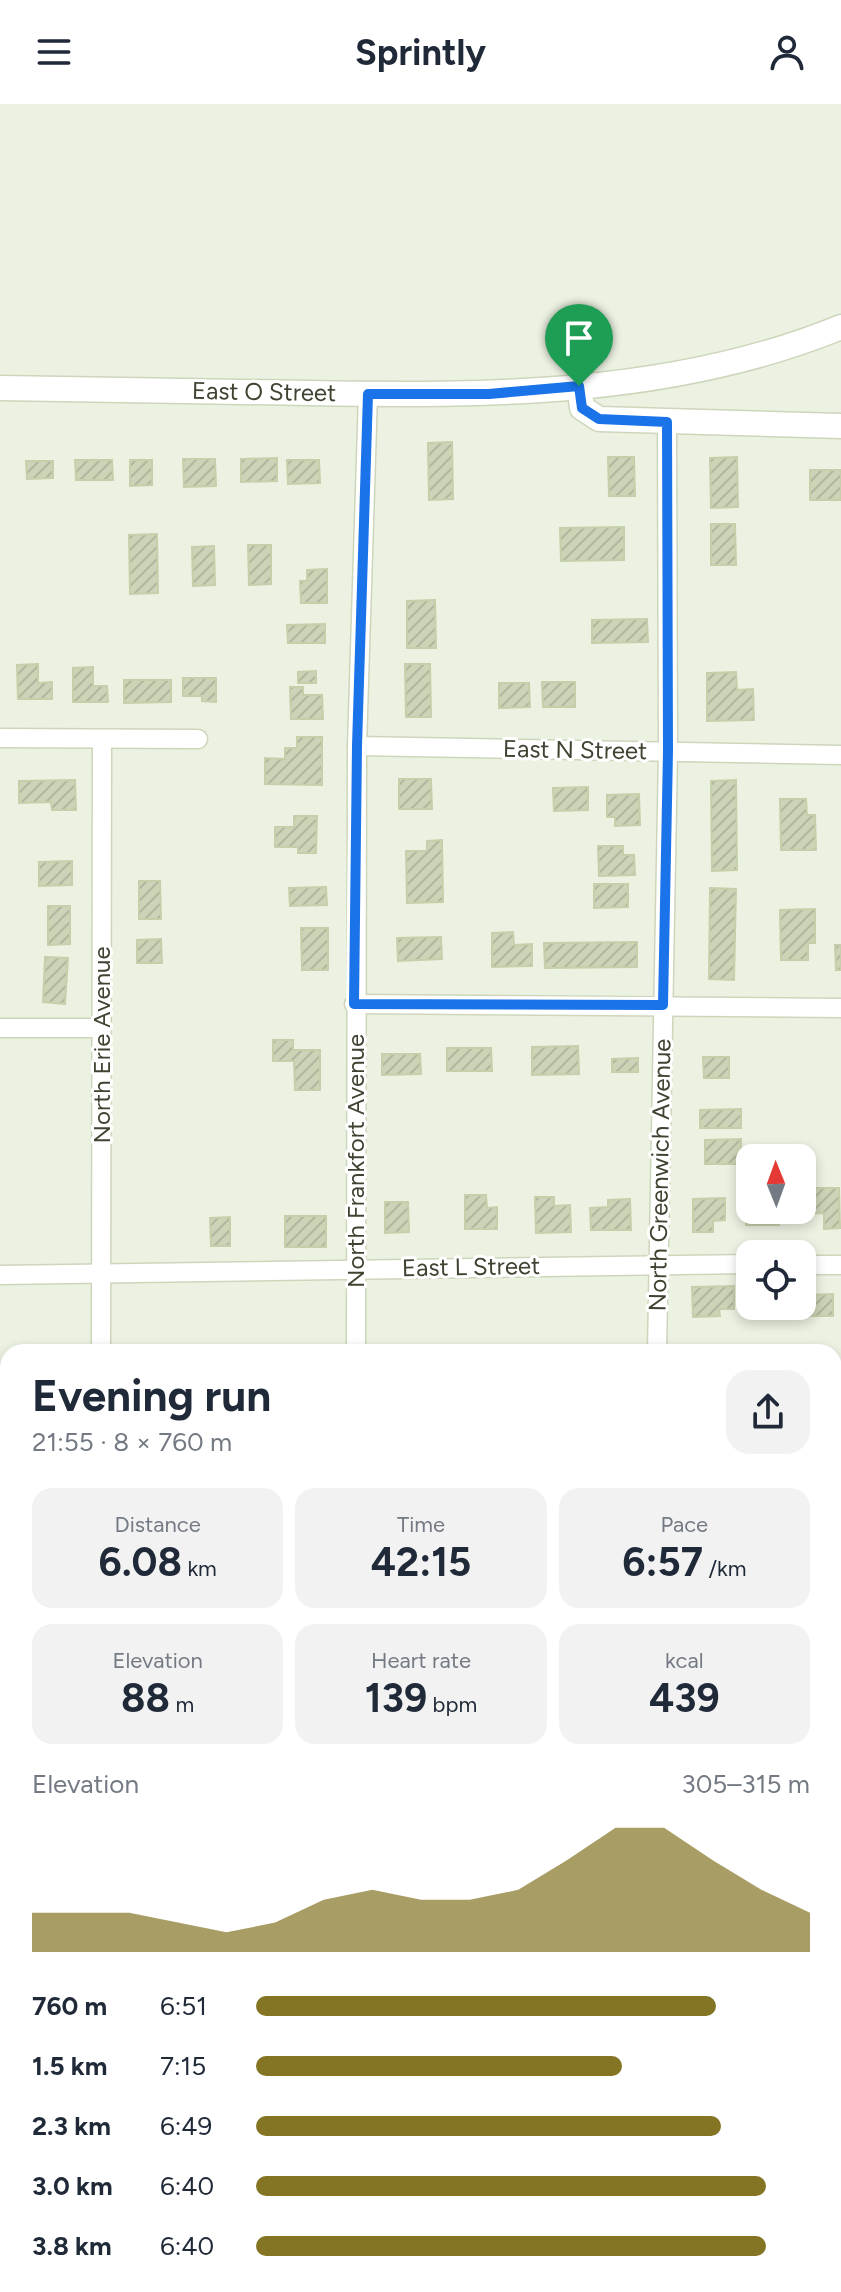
<!DOCTYPE html>
<html lang="en">
<head>
<meta charset="utf-8">
<style>
	:root { --surface:#fff; --page:#f2f2f3; --text:#1f2937; --muted:#747a83; --accent:#847524 }
	body { margin:0; font-family:Figtree,sans-serif; background:var(--page); color:var(--text); height:100vh; display:flex; flex-direction:column; font-size:30px; white-space:nowrap }
	* { box-sizing:border-box; margin:0 }
	p { font-size:26px; color:var(--muted) }
	.icon { flex:none; width:44px; height:44px; fill:none; stroke:currentColor; stroke-width:2; stroke-linecap:round; stroke-linejoin:round }
	.map { position:relative; flex:1; overflow:hidden }
	.side { position:absolute; left:0px; top:1240px; width:842px; height:948px; display:flex; flex-direction:column; background:var(--surface); border-radius:24px 24px 0 0; box-shadow:0 4px 12px #0003 }
	.side>* { flex:none }
	.needle { width:52px; rotate:359deg }
	.fabs { position:absolute; left:736px; top:1040px; display:grid; gap:16px }
	.fabs a { display:grid; place-items:center; width:80px; height:80px; border-radius:16px; background:var(--surface); box-shadow:0 4px 12px #0003; font-size:40px }
	.pin { position:absolute; display:grid; place-items:center; width:68px; height:68px; color:#fff; margin:-82px -34px; border-radius:50% 50% 50% 0; rotate:-45deg; box-shadow:0 0 8px #0007 }
	.pin .icon { rotate:45deg }
	.round { display:grid; place-items:center; flex:none; width:84px; height:84px; border-radius:24px; background:var(--page) }
	.overview { display:flex; align-items:center; justify-content:space-between; height:136px; padding:0 32px }
	h1 { font-size:44px; font-weight:700; line-height:60px }
	.figures { display:grid; grid-template-columns:repeat(3,1fr); gap:12px; height:136px; padding:8px 32px }
	.figures div { display:grid; align-content:center; border-radius:20px; background:var(--page); text-align:center }
	.figures b { font-size:40px; font-weight:700 }
	.figures small { font-size:22px; font-weight:400 }
	.figures p { font-size:22px }
	.chart { height:224px; padding:16px 32px }
	.chart p { display:flex; justify-content:space-between }
	.chart svg { width:100%; height:144px; margin-top:8px; fill:var(--accent); opacity:.7 }
	ul { padding:0 32px; list-style:none; font-size:26px }
	li { display:grid; grid-template-columns:128px 96px 1fr; align-items:center; height:60px }
	li i { height:20px; border-radius:10px; background:var(--accent) }
	header { display:flex; justify-content:space-between; align-items:center; height:104px; padding:0 32px; background:var(--surface); font-size:36px; font-weight:700 }
	.map>svg:first-child { display:block }
	.building { fill:url(#building-hatch); stroke:#c5d0aa; stroke-width:2 }
	.lines { fill:none; stroke-linecap:round; stroke-linejoin:round }
	.minor-casing { stroke:#cdd6bb; stroke-width:21 }
	.tertiary-casing { stroke:#cdd6bb; stroke-width:27 }
	.minor { stroke:#fff; stroke-width:18 }
	.tertiary { stroke:#fff; stroke-width:24 }
	.route-casing { stroke:#fff; stroke-width:16 }
	.route { stroke:#1a73e8; stroke-width:10 }
	.labels { text-anchor:middle; stroke-width:6; stroke-linejoin:round; paint-order:stroke }
	.street-label { font-size:24px; fill:#3f4432; stroke:#fff }
</style>
</head>
<body>
<header><svg class="icon" aria-label="menu" viewBox="0 0 24 24"><path d="M4 6h16M4 12h16M4 18h16"/></svg>Sprintly<svg class="icon" aria-label="person" viewBox="0 0 24 24"><circle cx="12" cy="8" r="4"/><path d="M4 21q1-7 8-7t8 7"/></svg></header>
<div class="map">
<svg width="841" height="2188" viewBox="0 0 841 2188">
	<defs>
		<pattern id="building-hatch" width="6" height="6" patternUnits="userSpaceOnUse" patternTransform="scale(2)"><rect width="6" height="6" fill="#ccd4b7"/><path d="M-1 1l2-2M0 6l6-6M5 7l2-2" fill="none" stroke="#b0b79e"/></pattern>
	</defs>
	<rect width="100%" height="100%" fill="#ecf2e2"/>
	<g class="building">
		<polygon points="452,338 453,395 429,396 428,339"/>
		<polygon points="608,353 634,353 635,392 609,392"/>
		<polygon points="737,353 738,403 711,404 710,354"/>
		<polygon points="277,354 277,377 241,378 241,355"/>
		<polygon points="183,355 215,355 216,382 184,383"/>
		<polygon points="75,356 112,356 113,376 76,376"/>
		<polygon points="130,356 152,356 152,381 130,382"/>
		<polygon points="287,356 319,356 320,379 288,380"/>
		<polygon points="26,357 53,357 53,374 27,375"/>
		<rect x="810" y="366" width="31" height="30"/>
		<polygon points="711,420 735,420 736,461 711,461"/>
		<polygon points="624,423 624,456 561,457 560,424"/>
		<polygon points="157,430 158,489 130,490 129,431"/>
		<polygon points="248,441 271,441 271,480 249,481"/>
		<polygon points="214,442 215,481 193,482 192,443"/>
		<polygon points="327,465 327,499 301,499 300,477 307,477 307,466"/>
		<polygon points="435,496 436,544 407,544 407,497"/>
		<polygon points="647,515 648,538 592,539 592,516"/>
		<polygon points="325,520 325,539 288,539 287,521"/>
		<polygon points="38,560 38,579 52,578 52,595 18,595 17,561"/>
		<polygon points="405,560 430,560 431,613 406,613"/>
		<polygon points="93,563 93,582 107,582 108,598 73,598 73,564"/>
		<polygon points="316,567 316,579 298,579 298,568"/>
		<polygon points="736,568 737,586 753,585 754,616 707,617 707,569"/>
		<polygon points="183,574 216,574 216,598 202,597 202,592 183,592"/>
		<polygon points="124,576 171,576 171,598 124,599"/>
		<polygon points="542,578 575,578 575,603 543,603"/>
		<polygon points="499,579 529,579 530,603 499,604"/>
		<polygon points="290,583 303,583 303,591 322,591 323,615 291,615"/>
		<polygon points="297,633 322,633 322,681 265,680 265,654 285,655 285,644 297,644"/>
		<polygon points="399,675 431,675 432,705 399,705"/>
		<polygon points="75,676 76,706 52,706 51,698 19,699 19,677"/>
		<polygon points="736,676 737,766 712,767 711,677"/>
		<polygon points="588,683 588,706 554,707 553,684"/>
		<polygon points="639,690 640,721 615,722 615,713 607,713 607,691"/>
		<polygon points="780,695 806,695 807,711 815,711 816,746 781,746"/>
		<polygon points="294,712 317,712 316,749 298,749 298,743 275,743 275,723 294,723"/>
		<polygon points="442,736 443,798 407,799 406,747 427,747 427,737"/>
		<polygon points="598,742 623,742 623,751 634,751 635,771 599,772"/>
		<polygon points="72,757 72,781 39,782 39,758"/>
		<polygon points="139,777 160,777 161,815 139,815"/>
		<polygon points="594,780 628,780 628,803 594,804"/>
		<polygon points="326,783 327,801 290,802 289,784"/>
		<polygon points="710,784 736,785 734,876 709,875"/>
		<polygon points="48,802 70,802 70,840 48,841"/>
		<polygon points="815,805 815,839 808,839 808,856 781,856 780,806"/>
		<polygon points="301,824 328,824 328,866 302,866"/>
		<polygon points="513,828 514,841 532,840 532,862 492,863 492,829"/>
		<polygon points="441,833 442,855 398,857 397,834"/>
		<polygon points="161,835 162,859 137,859 137,836"/>
		<polygon points="637,838 637,863 545,864 544,839"/>
		<polygon points="835,841 841,841 841,866 836,866"/>
		<polygon points="45,853 68,854 65,900 43,898"/>
		<polygon points="273,936 293,936 293,946 320,946 320,986 295,986 294,957 273,957"/>
		<polygon points="578,942 579,970 532,971 532,943"/>
		<polygon points="447,944 491,944 492,967 447,967"/>
		<polygon points="382,950 420,950 421,970 382,971"/>
		<polygon points="703,953 729,953 729,974 704,974"/>
		<polygon points="638,954 638,968 612,968 612,955"/>
		<polygon points="741,1005 741,1024 700,1024 700,1006"/>
		<polygon points="741,1035 741,1060 705,1060 705,1036"/>
		<polygon points="804,1084 839,1084 840,1124 824,1125 824,1109 804,1110"/>
		<polygon points="465,1091 486,1091 487,1104 497,1103 497,1125 465,1125"/>
		<polygon points="535,1093 554,1093 554,1102 570,1101 571,1128 536,1129"/>
		<polygon points="725,1094 725,1116 713,1117 713,1128 693,1128 693,1095"/>
		<polygon points="630,1095 631,1126 591,1126 590,1104 608,1103 608,1096"/>
		<polygon points="746,1096 750,1096 750,1106 779,1106 779,1121 746,1121"/>
		<polygon points="385,1098 408,1098 409,1128 385,1129"/>
		<rect x="285" y="1112" width="41" height="31"/>
		<polygon points="230,1113 230,1142 211,1142 210,1114"/>
		<polygon points="734,1182 734,1205 719,1205 720,1212 693,1213 692,1183"/>
		<polygon points="833,1190 833,1212 806,1212 806,1191"/>
		<rect x="834" y="1538" width="7" height="24"/>
		<rect x="834" y="1767" width="7" height="27"/>
		<polygon points="0,1961 4,1961 5,1988 0,1988"/>
		<polygon points="841,1967 841,1997 834,1998 834,1968"/>
		<rect x="834" y="2042" width="7" height="30"/>
		<polygon points="834,2087 841,2089 835,2127 834,2126"/>
		<rect x="29" y="2180" width="23" height="8"/>
		<polygon points="587,2180 618,2180 619,2186 587,2186"/>
	</g>
	<g class="lines">
		<defs>
			<g id="minor">
				<polyline points="0,634 198,635"/>
				<polyline points="357,642 841,651"/>
				<polyline points="354,900 841,904"/>
				<polyline points="0,924 102,924"/>
				<polyline points="802,1161 841,1161"/>
				<polyline points="0,1171 750,1160"/>
				<polyline points="101,1248 102,635"/>
				<polyline points="356,1248 357,642 368,290"/>
				<polyline points="657,1248 668,647 667,318"/>
				<polyline points="834,1409 841,1409"/>
				<polyline points="0,1416 8,1416"/>
				<polyline points="0,1673 8,1673"/>
				<polyline points="0,1933 8,1934"/>
				<polyline points="834,1936 841,1936"/>
				<polyline points="366,2180 366,2188"/>
				<polyline points="88,2188 88,2180"/>
				<polyline points="648,2188 648,2180"/>
			</g>
			<g id="tertiary">
				<polyline points="579,282 582,304 599,315 841,322"/>
				<path d="M0 284C103 286 206 287 309 289 488 292 673 292 841 223"/>
			</g>
		</defs>
		<use href="#minor" class="minor-casing"/>
		<use href="#tertiary" class="tertiary-casing"/>
		<use href="#minor" class="minor"/>
		<use href="#tertiary" class="tertiary"/>
	</g>
	<g class="lines">
		<defs>
			<polygon id="route" points="579,282 582,304 599,315 667,318 668,647 663,901 354,900 357,642 368,290 489,290"/>
		</defs>
		<use href="#route" class="route-casing"/>
		<use href="#route" class="route"/>
	</g>
	<g class="labels">
		<g class="street-label">
			<text transform="translate(264 288) rotate(1)" y="8">East O Street</text>
			<text transform="translate(575 646) rotate(1)" y="8">East N Street</text>
			<text transform="translate(102 941) rotate(-90)" y="8">North Erie Avenue</text>
			<text transform="translate(356 1057) rotate(-90)" y="8">North Frankfort Avenue</text>
			<text transform="translate(660 1071) rotate(-89)" y="8">North Greenwich Avenue</text>
			<text transform="translate(471 1163) rotate(-1)" y="8">East L Street</text>
		</g>
	</g>
</svg>
<div class="fabs">
<a><svg class="needle" viewBox="-14 -14 28 28"><path d="M0-13l5 13h-10z" fill="#e53935"/><path d="M0 13l5-13h-10z" fill="#747a83"/></svg></a>
<a><svg class="icon" aria-label="locate" viewBox="0 0 24 24"><circle cx="12" cy="12" r="6"/><path d="M12 2v4M12 18v4M2 12h4M18 12h4"/></svg></a>
</div>
<div class="pin" style="left:579px;top:282px;background:#1e9e55"><svg class="icon" aria-label="arrive" viewBox="0 0 24 24"><path d="M6 21V4h12l-3 4 3 4H6"/></svg></div>
<section class="side">
<div class="overview"><div><h1>Evening run</h1><p>21:55 · 8 × 760 m</p></div><a class="round"><svg class="icon" aria-label="share" viewBox="0 0 24 24"><path d="M12 15V3M7 8l5-5 5 5M5 13v7h14v-7"/></svg></a></div>
<div class="figures">
<div><p>Distance</p><b>6.08<small> km</small></b></div>
<div><p>Time</p><b>42:15</b></div>
<div><p>Pace</p><b>6:57<small> /km</small></b></div>
</div>
<div class="figures">
<div><p>Elevation</p><b>88<small> m</small></b></div>
<div><p>Heart rate</p><b>139<small> bpm</small></b></div>
<div><p>kcal</p><b>439</b></div>
</div>
<div class="chart"><p><span>Elevation</span>305–315 m</p>
<svg viewBox="0 0 160 44" preserveAspectRatio="none"><path d="M0 44V32L10 32L20 32L30 35L40 38L50 35L60 28L70 25L80 28L90 28L100 25L110 16L120 6L130 6L140 16L150 25L160 32V44z"/></svg>
</div>
<ul>
<li><b>760 m</b>6:51<i style="width:83%"></i></li>
<li><b>1.5 km</b>7:15<i style="width:66%"></i></li>
<li><b>2.3 km</b>6:49<i style="width:84%"></i></li>
<li><b>3.0 km</b>6:40<i style="width:92%"></i></li>
<li><b>3.8 km</b>6:40<i style="width:92%"></i></li>
</ul>
</section>
</div>
</body>
</html>
